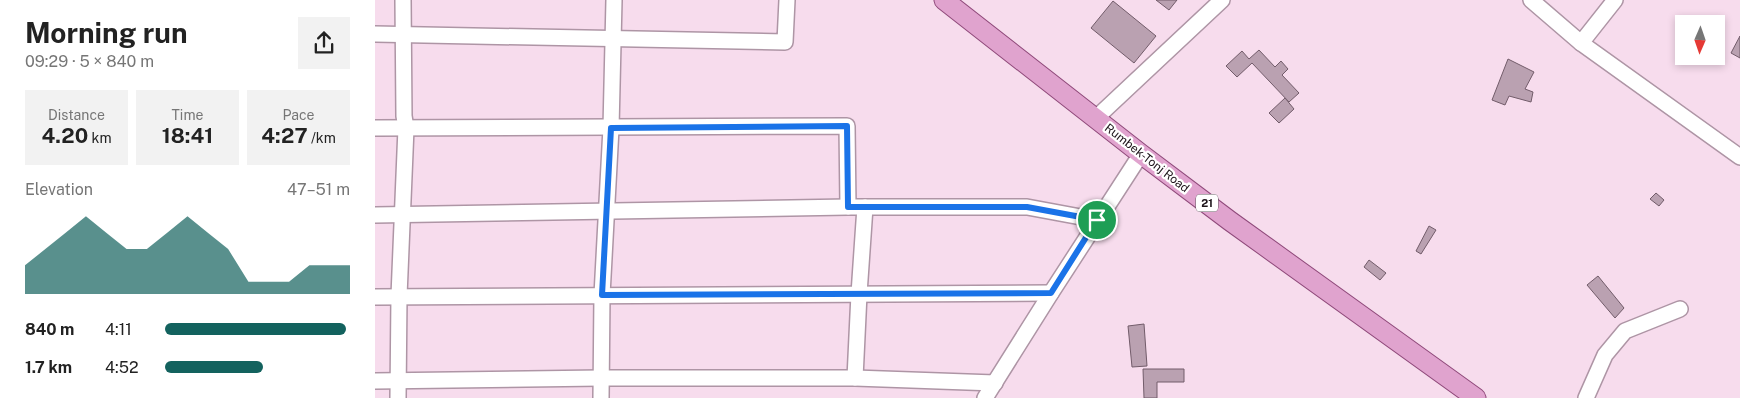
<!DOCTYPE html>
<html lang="en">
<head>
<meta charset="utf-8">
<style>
	:root { --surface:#fff; --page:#f2f2f2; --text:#222; --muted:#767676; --accent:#13625e }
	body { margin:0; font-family:"Public Sans",sans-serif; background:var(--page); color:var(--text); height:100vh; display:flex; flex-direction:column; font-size:19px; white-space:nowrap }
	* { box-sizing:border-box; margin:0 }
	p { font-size:16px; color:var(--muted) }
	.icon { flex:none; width:28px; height:28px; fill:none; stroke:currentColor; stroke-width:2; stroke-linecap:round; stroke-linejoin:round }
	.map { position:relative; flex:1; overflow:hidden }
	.drawer { display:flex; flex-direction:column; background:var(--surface); width:375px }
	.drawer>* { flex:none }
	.needle { width:32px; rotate:182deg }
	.buttons { position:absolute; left:1300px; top:15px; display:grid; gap:10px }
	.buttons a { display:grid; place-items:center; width:50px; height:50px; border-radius:0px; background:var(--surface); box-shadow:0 2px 8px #0003; font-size:25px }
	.pin { position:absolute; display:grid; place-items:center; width:42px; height:42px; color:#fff; margin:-21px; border:2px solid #fff; border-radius:50%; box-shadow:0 1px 5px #0007 }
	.round { display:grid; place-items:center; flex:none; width:52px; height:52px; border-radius:0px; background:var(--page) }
	.summary { display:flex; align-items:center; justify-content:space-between; height:85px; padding:0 25px }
	h1 { font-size:28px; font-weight:700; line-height:38px }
	.stats { display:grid; grid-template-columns:repeat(3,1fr); gap:8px; height:85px; padding:5px 25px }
	.stats div { display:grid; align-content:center; border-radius:0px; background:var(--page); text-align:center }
	.stats b { font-size:21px; font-weight:700 }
	.stats small { font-size:14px; font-weight:400 }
	.stats p { font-size:14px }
	.chart { height:140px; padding:10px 25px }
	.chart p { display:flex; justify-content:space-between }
	.chart svg { width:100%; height:90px; margin-top:5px; fill:var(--accent); opacity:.7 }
	ul { padding:0 25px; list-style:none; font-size:16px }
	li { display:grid; grid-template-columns:80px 60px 1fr; align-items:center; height:38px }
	li i { height:12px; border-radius:6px; background:var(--accent) }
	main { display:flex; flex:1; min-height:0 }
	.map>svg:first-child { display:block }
	.building { fill:#baa1b1; stroke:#725c6a }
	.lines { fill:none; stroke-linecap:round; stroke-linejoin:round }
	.minor-casing { stroke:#ae95a5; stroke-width:18 }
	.major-casing { stroke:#8f497a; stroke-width:21 }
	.minor { stroke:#fff; stroke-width:15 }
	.major { stroke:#e0a3ce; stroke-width:19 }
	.route-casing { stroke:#fff; stroke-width:10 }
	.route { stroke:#1a73e8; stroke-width:6 }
	.labels { text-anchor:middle; stroke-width:4.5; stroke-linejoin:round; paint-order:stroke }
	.shield { fill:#fff; stroke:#615a5f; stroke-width:1 }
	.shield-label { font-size:11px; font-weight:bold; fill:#1d141a }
	.street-label { font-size:12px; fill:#1d141a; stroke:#fff }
</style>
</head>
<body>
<main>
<section class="drawer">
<div class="summary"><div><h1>Morning run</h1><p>09:29 · 5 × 840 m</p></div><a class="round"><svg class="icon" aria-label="share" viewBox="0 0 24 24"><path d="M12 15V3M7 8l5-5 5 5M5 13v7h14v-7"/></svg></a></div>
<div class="stats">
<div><p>Distance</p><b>4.20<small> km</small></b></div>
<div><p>Time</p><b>18:41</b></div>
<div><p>Pace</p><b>4:27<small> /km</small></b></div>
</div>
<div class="chart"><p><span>Elevation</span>47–51 m</p>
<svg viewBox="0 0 160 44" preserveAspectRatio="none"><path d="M0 44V30L10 22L20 14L30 6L40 14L50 22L60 22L70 14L80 6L90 14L100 22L110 38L120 38L130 38L140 30L150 30L160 30V44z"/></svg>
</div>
<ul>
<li><b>840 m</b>4:11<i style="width:98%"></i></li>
<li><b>1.7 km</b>4:52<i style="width:53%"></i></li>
</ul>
</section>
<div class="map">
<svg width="1365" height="398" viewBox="0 0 1365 398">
	<rect width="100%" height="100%" fill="#f7dced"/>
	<g class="building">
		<polygon points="781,0 802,0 794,10"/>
		<polygon points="738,1 781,36 759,63 716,28"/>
		<polygon points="1365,36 1365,58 1356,53"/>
		<polygon points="884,50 900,67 906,61 913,69 907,75 924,93 914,102 877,63 862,77 851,66 867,51 874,59"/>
		<polygon points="1133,59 1159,72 1150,89 1158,92 1156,102 1134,96 1130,105 1117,100"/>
		<polygon points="910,98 919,109 904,123 894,113"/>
		<polygon points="1281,193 1289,200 1284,206 1275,199"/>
		<polygon points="1054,226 1061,230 1046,254 1041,251"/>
		<polygon points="994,260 1011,273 1005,280 989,267"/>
		<polygon points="1223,276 1249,308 1240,318 1212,285"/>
		<polygon points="769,324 772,366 757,367 753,326"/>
		<polygon points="768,369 809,369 809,382 782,382 782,398 769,398"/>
	</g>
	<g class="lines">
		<defs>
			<g id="minor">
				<polyline points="1156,0 1206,43 1365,157"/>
				<polyline points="0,34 410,42 412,0"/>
				<polyline points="1206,43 1240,0"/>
				<polyline points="721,118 847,0"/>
				<polyline points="0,128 472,126 473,207"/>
				<polyline points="0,215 473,207 652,207 722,220"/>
				<polyline points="0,297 676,293"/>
				<polyline points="480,378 484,294 490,207"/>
				<polyline points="0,381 226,378 480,378 620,383"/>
				<polyline points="23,398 24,296 31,128 29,116 28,0"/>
				<polyline points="226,398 227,295 236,128 239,0"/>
				<polyline points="610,398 676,293 766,154"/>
				<polyline points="1211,398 1230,355 1250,331 1305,309"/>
			</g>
			<polyline id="major" points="569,0 766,154 855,221 1101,398"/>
		</defs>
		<use href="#minor" class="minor-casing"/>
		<use href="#major" class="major-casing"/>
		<use href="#minor" class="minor"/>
		<use href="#major" class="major"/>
	</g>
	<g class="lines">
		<defs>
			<polygon id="route" points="472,126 473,207 652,207 722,220 676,293 227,295 236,128"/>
		</defs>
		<use href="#route" class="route-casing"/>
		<use href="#route" class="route"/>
	</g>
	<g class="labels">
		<rect class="shield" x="821" y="194.5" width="22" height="17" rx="4"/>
		<g class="shield-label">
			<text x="832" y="207">21</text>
		</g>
		<g class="street-label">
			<text transform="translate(772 158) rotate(38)" y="4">Rumbek-Tonj Road</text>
		</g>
	</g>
</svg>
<div class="buttons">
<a><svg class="needle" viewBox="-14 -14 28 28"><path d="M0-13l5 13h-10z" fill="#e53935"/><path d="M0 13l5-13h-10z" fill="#767676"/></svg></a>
</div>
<div class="pin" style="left:722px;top:220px;background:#1e9e55"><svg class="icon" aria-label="arrive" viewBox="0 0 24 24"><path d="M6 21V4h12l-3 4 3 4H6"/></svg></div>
</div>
</main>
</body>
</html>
